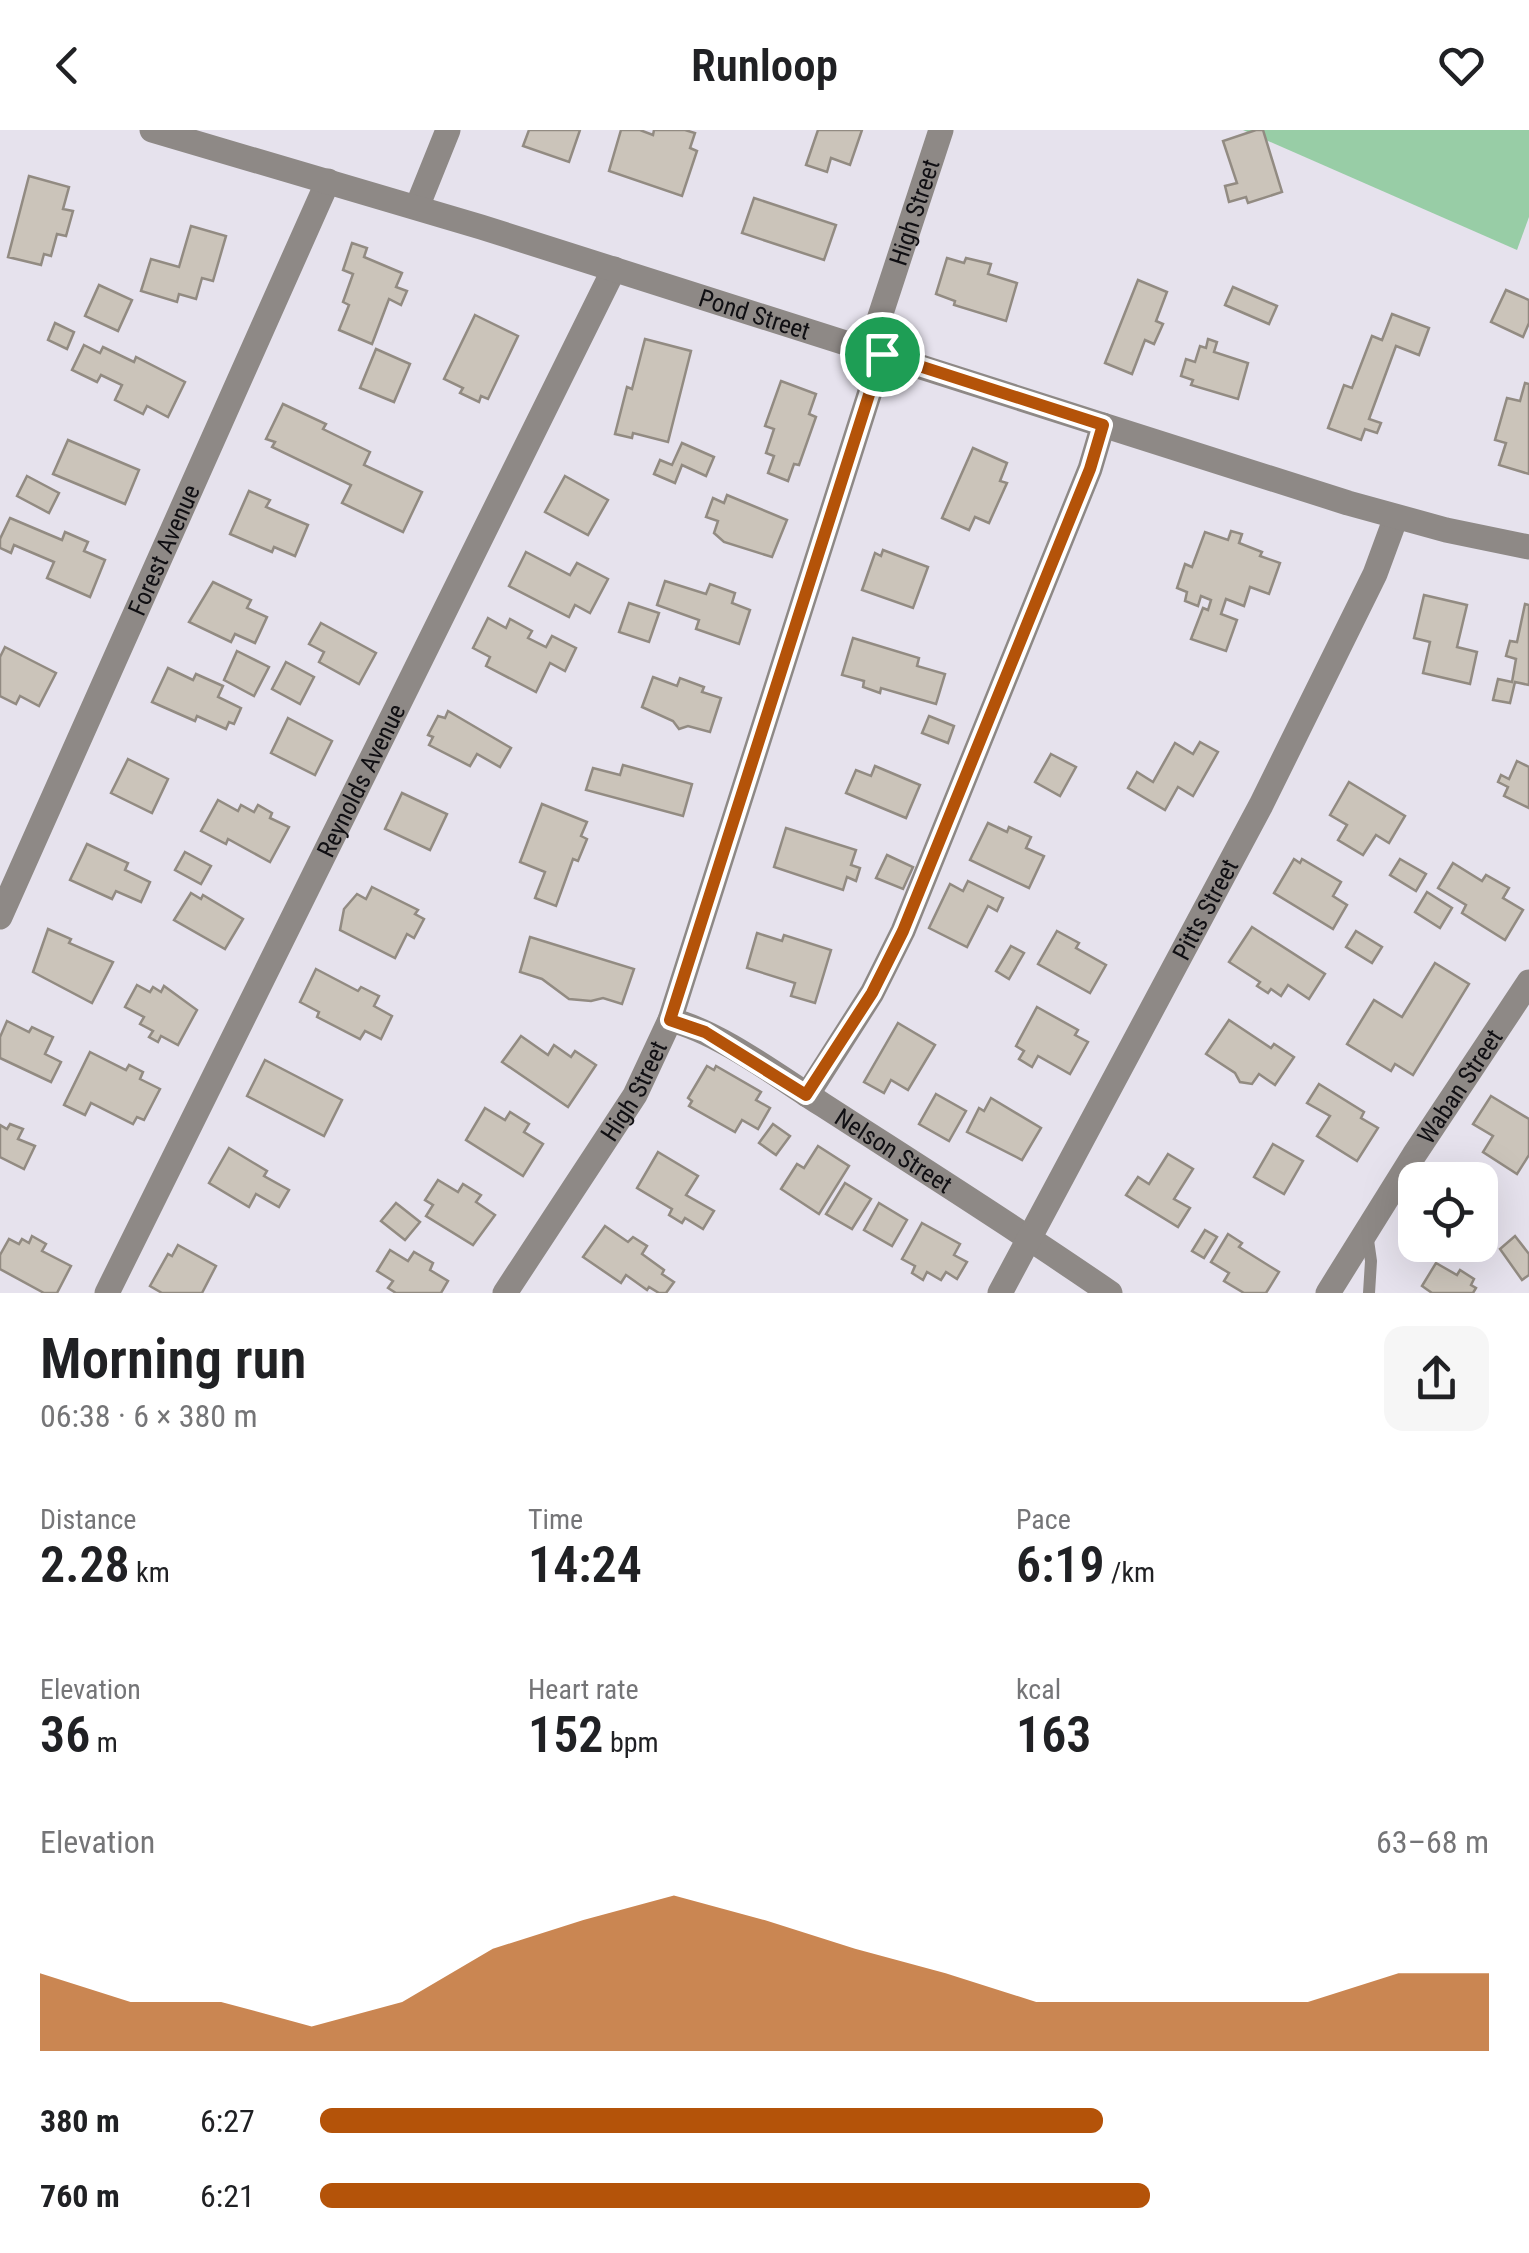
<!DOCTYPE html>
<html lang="en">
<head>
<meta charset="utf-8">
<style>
	:root { --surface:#fff; --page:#f6f6f6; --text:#202124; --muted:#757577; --accent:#b45309 }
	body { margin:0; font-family:"Roboto Condensed",sans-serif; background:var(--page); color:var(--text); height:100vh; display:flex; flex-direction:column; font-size:38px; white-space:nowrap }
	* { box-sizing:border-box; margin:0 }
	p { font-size:32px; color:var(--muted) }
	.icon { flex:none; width:55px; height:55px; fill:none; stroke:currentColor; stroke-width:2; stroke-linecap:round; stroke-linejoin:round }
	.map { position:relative; height:1163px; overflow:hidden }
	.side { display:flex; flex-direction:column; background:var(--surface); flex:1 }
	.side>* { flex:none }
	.tools { position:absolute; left:1398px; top:1032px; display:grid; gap:20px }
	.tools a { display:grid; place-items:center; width:100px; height:100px; border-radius:20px; background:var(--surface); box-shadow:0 10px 40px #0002; font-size:50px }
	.pin { position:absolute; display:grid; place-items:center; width:85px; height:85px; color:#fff; margin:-42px; border:5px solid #fff; border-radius:50%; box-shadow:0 2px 10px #0007 }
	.round { display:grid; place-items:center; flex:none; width:105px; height:105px; border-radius:20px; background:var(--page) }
	.summary { display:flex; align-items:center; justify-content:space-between; height:170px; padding:0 40px }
	h1 { font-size:55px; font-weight:600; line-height:75px }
	.stats { display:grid; grid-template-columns:repeat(3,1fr); gap:15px; height:170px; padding:10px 40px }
	.stats div { display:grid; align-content:center }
	.stats b { font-size:50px; font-weight:600 }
	.stats small { font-size:28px; font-weight:400 }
	.stats p { font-size:28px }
	.chart { height:280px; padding:20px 40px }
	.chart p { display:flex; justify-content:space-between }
	.chart svg { width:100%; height:180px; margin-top:10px; fill:var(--accent); opacity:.7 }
	ul { padding:0 40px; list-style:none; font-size:32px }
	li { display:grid; grid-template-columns:160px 120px 1fr; align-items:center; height:75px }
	li i { height:25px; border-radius:12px; background:var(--accent) }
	header { display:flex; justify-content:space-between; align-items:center; height:130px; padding:0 40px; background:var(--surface); font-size:45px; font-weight:600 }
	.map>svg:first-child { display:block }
	.green { fill:#98cda6 }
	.building { fill:#cbc4ba; stroke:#928b82; stroke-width:2.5 }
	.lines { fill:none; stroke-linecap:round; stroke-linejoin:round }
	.service { stroke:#8e8986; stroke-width:12 }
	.minor { stroke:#8e8986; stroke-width:25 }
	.tertiary { stroke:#8e8986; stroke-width:25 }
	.route-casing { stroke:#fff; stroke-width:20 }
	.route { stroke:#b45309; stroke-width:12 }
	.labels { text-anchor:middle; stroke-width:10; stroke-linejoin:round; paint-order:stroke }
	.street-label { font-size:25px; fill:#100f13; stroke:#e6e2ed }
</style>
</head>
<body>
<header><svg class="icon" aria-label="back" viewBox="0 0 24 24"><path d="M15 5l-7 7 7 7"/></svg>Runloop<svg class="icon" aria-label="heart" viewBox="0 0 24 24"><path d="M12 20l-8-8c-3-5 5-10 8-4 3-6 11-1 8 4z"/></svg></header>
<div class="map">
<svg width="1529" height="1163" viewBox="0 0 1529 1163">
	<rect width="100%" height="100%" fill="#e6e2ed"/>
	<polygon class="green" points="1243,0 1529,0 1529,87 1517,120"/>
	<g class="building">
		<polygon points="529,0 580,0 569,32 523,16"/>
		<polygon points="621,0 640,0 653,5 654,0 685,0 695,3 690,18 697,21 682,66 609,41"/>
		<polygon points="818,0 862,0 850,35 831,28 827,42 806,35"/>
		<polygon points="1256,0 1263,0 1282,62 1248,73 1246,67 1229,72 1225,56 1237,53 1223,11"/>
		<polygon points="29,46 69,57 63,79 73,81 66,106 57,104 51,126 44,124 41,135 8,127"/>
		<polygon points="754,68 836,95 824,130 742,103"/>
		<polygon points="191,96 226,106 213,151 202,148 196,169 179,164 177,172 141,161 151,129 179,137"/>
		<polygon points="352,113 367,118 364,127 402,143 396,157 407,161 401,175 389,169 372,214 339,200 349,175 343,172 353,144 343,140"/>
		<polygon points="947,128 964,133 966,128 991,134 988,144 1017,153 1006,191 954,175 955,171 936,164"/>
		<polygon points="1138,150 1167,162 1156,191 1163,194 1154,214 1145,210 1132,244 1105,233"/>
		<polygon points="99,155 132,170 118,201 85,186"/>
		<polygon points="1233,157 1277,176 1269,194 1225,175"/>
		<polygon points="1506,160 1529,170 1529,193 1523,207 1491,192"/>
		<polygon points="1392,184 1429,198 1419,225 1396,216 1369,289 1381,293 1377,303 1365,299 1361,310 1328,298 1344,255 1352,258 1372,206 1382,210"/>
		<polygon points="475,185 518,206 488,269 481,266 479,272 460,263 463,258 444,249"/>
		<polygon points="55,193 74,202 67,219 48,210"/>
		<polygon points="645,209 691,221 668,312 633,303 632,308 615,304 627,257 632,259"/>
		<polygon points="1208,209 1217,212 1214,222 1248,233 1238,269 1191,255 1193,250 1181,246 1186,229 1195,232 1200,216 1206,218"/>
		<polygon points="84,215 100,223 103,217 134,232 136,227 185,252 168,287 147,276 143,284 115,270 122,255 101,245 97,252 72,240"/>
		<polygon points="376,219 410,234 394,272 360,258"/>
		<polygon points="781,251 816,264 809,284 816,287 799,335 794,334 788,351 768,343 774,326 766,323 774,299 765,296"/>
		<polygon points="1525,253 1529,254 1529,344 1499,335 1506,313 1495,310 1507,268 1520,271"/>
		<polygon points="283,274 326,294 323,299 370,322 364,335 422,362 403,402 342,373 351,355 272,317 275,312 266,309"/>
		<polygon points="68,310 139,340 125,374 53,344"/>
		<polygon points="682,313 714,327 706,346 682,335 675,353 654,344 660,330 672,335"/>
		<polygon points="973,318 1007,333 1000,351 1007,353 989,393 975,387 969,400 942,388"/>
		<polygon points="27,346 59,363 49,383 17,366"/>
		<polygon points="565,346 608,370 588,405 545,382"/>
		<polygon points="249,361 270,370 266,377 308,395 295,426 274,417 272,422 230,404"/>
		<polygon points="727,365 787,390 772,427 724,412 714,403 718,391 706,387 713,368 724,373"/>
		<polygon points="10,388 62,410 65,402 88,412 84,421 105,430 90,467 47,448 54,432 14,415 11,423 0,418 0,409"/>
		<polygon points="1231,401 1242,404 1239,413 1262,422 1260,426 1280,433 1269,464 1250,457 1244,476 1226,469 1221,484 1237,490 1226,521 1191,509 1203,478 1208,480 1211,470 1201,466 1198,476 1185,471 1187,462 1177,458 1185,434 1192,437 1205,402 1228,410"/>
		<polygon points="883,420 928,437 913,478 862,460 875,423 881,426"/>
		<polygon points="526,422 570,445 577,433 608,449 590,483 575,475 569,487 509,456"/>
		<polygon points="665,451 706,464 710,454 735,463 732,473 750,480 739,514 696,499 699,490 657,475"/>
		<polygon points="213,452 251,470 247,478 267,487 255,513 235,504 231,512 189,492"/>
		<polygon points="1424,465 1467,475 1457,517 1477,522 1470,554 1423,543 1430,512 1414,508"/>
		<polygon points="629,473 659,483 649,512 619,502"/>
		<polygon points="1525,474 1529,475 1529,555 1515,552 1510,573 1493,570 1498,549 1512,552 1516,529 1506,526 1510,511 1517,512"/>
		<polygon points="488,488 506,498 510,489 532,501 528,508 546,517 552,506 576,518 565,541 550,533 536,562 486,536 490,527 473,518"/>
		<polygon points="321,493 376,523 359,554 319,532 324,522 309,514"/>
		<polygon points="853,508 919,528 917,536 945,544 936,574 881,558 880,563 863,557 864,551 842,545"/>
		<polygon points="5,517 56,543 39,576 20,566 16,574 0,566 0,527"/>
		<polygon points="237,521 269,537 254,566 224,550"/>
		<polygon points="286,532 314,547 300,574 272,559"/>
		<polygon points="168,538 193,550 196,544 223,556 218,567 241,578 234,594 229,592 226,599 197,586 195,591 152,572"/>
		<polygon points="653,547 677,556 680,548 704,557 702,562 721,568 710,602 688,596 679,599 673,591 642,577"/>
		<polygon points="448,581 511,618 500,637 477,624 470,636 429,615 433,607 428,605 438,586 445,588"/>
		<polygon points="929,586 954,596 948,613 922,603"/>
		<polygon points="288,588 332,611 315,645 271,623"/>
		<polygon points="1200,612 1218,622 1193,666 1178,657 1165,680 1128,658 1137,642 1153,652 1175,613 1193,624"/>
		<polygon points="1051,624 1076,637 1060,666 1035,652"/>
		<polygon points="128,629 168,649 152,683 111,663"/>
		<polygon points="1517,631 1529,637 1529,678 1504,666 1508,657 1498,652 1501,645 1509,649"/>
		<polygon points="623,635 692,654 683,686 586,660 593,638 620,645"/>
		<polygon points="875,636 920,655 906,688 846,663 856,640 871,646"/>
		<polygon points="1349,652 1405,686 1389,713 1376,705 1363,725 1338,710 1347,695 1330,685"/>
		<polygon points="402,663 447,684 430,720 385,699"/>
		<polygon points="218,670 238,681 241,675 254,682 258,675 272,683 270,688 289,697 270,732 228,709 226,714 201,701"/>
		<polygon points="542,674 587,692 581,706 587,709 578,731 573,729 556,776 535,768 545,742 520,732"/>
		<polygon points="988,693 1007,702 1009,697 1031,707 1026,718 1044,726 1029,758 970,730"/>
		<polygon points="786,698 856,720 851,735 860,738 856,751 847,747 843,760 774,737"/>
		<polygon points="87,714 128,733 125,740 150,752 141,772 116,761 112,769 70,750"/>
		<polygon points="185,722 211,736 201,754 175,740"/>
		<polygon points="887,725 913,737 903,759 876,748"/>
		<polygon points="1294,729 1300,733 1302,729 1341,752 1333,766 1347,775 1333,799 1274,763"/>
		<polygon points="1400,729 1426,744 1416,761 1390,745"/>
		<polygon points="1453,733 1482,751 1486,745 1509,758 1503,768 1523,780 1505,810 1462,783 1466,775 1438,758"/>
		<polygon points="968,751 1003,768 997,781 988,776 967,817 929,798 950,754 963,761"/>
		<polygon points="372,757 418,780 415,784 424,789 414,808 407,804 395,828 340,800 344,779 357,764 366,769"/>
		<polygon points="1427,762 1452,778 1440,798 1415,782"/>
		<polygon points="191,763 201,769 203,765 243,789 225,819 174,790"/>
		<polygon points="1252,797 1325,844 1309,869 1288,855 1281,866 1271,859 1268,863 1257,856 1260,852 1229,832"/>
		<polygon points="48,799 71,809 69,813 113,832 92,873 33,842"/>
		<polygon points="1057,801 1079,813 1076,818 1106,835 1090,863 1038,834"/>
		<polygon points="1356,801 1382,817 1372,833 1346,817"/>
		<polygon points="757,803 782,811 784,805 831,820 815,873 791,866 795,853 747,838"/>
		<polygon points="530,807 634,839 622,874 603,868 591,871 569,869 542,849 520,842"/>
		<polygon points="1011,816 1024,823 1009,849 996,841"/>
		<polygon points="1435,833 1469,854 1413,945 1395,934 1391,941 1347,914 1374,870 1402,887"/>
		<polygon points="316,839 358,861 361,857 379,866 374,876 392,886 381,909 365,901 360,909 317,887 319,882 300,872"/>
		<polygon points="137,855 150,862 153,857 161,862 164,856 197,880 178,915 161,906 158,912 149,907 153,901 140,894 144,887 125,877"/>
		<polygon points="1037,877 1078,900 1075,905 1088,912 1070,944 1038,926 1032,937 1019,929 1024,921 1016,916"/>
		<polygon points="1229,890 1271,918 1274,914 1294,927 1275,955 1259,944 1252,954 1240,952 1235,943 1206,924"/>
		<polygon points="7,891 29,902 32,897 53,907 45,924 61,932 51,952 0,928 0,907"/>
		<polygon points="898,893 935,915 908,960 891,950 884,963 864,952"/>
		<polygon points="521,906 548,925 554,915 571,927 575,921 596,935 568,977 502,932"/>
		<polygon points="90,922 126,940 129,935 143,942 140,949 160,959 144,990 137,987 133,994 91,973 85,985 64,975"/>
		<polygon points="265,930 342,970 324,1006 247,966"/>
		<polygon points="707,936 714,940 716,936 761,962 756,970 770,978 758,999 742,990 735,1002 689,976 692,971 688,968"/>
		<polygon points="1319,954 1364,982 1361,988 1378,998 1357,1031 1317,1006 1330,986 1307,973"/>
		<polygon points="936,964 966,981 949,1011 919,994"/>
		<polygon points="1491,966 1529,989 1529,1025 1517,1044 1483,1022 1493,1006 1473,994"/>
		<polygon points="991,968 1041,998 1022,1030 967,1002 979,978 984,981"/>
		<polygon points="485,978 505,990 510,982 529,994 524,1002 543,1014 523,1046 466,1010"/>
		<polygon points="10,994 23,999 18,1009 35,1016 24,1039 0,1027 0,995 7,999"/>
		<polygon points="773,994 790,1006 776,1025 759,1013"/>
		<polygon points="1273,1014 1303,1031 1284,1064 1254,1047"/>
		<polygon points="818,1016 849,1036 819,1084 781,1059 797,1034 804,1038"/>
		<polygon points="229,1018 267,1041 264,1046 289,1060 279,1077 256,1064 249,1077 209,1053"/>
		<polygon points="658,1022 698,1046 686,1065 714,1081 703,1099 685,1088 682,1093 669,1085 672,1079 637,1058"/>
		<polygon points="1168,1024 1193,1039 1174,1069 1190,1078 1178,1097 1126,1065 1138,1047 1149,1054"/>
		<polygon points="438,1050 458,1062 463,1054 481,1065 476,1072 495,1085 473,1115 426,1086 433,1075 425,1070"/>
		<polygon points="845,1053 871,1069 852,1099 826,1084"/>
		<polygon points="396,1073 420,1092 405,1110 381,1091"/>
		<polygon points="879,1073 907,1090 892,1116 864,1100"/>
		<polygon points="922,1093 960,1114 954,1125 967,1132 957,1149 946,1142 941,1150 927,1142 923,1150 912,1143 915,1136 902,1129"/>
		<polygon points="605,1096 628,1112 633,1107 647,1116 642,1124 664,1140 662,1144 674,1152 666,1163 659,1163 649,1157 647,1160 626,1145 621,1153 583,1127"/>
		<polygon points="1205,1100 1217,1107 1204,1128 1192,1121"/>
		<polygon points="1228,1104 1242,1113 1239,1117 1279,1142 1266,1163 1244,1163 1224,1151 1229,1143 1211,1132"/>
		<polygon points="32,1106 46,1114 42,1121 71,1136 57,1163 44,1163 0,1139 0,1125 9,1109 19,1114 22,1109 29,1113"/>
		<polygon points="1515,1106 1529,1124 1529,1145 1522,1150 1500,1119"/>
		<polygon points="178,1115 216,1136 202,1163 162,1163 150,1156 168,1124 172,1126"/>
		<polygon points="390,1120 408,1131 414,1122 433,1133 430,1140 448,1151 441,1163 396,1163 388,1158 393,1151 377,1141"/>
		<polygon points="1436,1133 1457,1145 1460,1140 1474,1149 1471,1155 1476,1158 1473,1163 1432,1163 1422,1156"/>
	</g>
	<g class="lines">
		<polyline class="service" points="1367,1103 1371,1131 1369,1163"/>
		<g class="minor">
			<polyline points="417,77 448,0"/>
			<path id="s1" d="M869 220 941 0"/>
			<path id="s2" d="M0 787 328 51"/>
			<path id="s3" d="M670 890C718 901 780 948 823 975 919 1037 1016 1098 1110 1163"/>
			<polyline points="807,965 872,863 903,801 1090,339 1103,295"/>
			<path id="s4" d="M107 1163 614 139"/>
			<path id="s5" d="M505 1163 635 965 670 890 882 224"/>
			<path id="s6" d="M1000 1163 1261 675 1375 444 1396 387"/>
			<path id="s7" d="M1328 1163 1414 1025 1529 852"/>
		</g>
		<path class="tertiary" id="s8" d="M152 0 481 97 1348 373 1446 400 1529 417"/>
	</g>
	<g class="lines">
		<defs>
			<polygon id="route" points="882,224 1103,295 1090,339 903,801 872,863 806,965 705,902 670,890"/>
		</defs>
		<use href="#route" class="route-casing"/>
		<use href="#route" class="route"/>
	</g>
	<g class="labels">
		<g class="street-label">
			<text dy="9" stroke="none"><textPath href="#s1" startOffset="145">High Street</textPath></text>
			<text dy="9" stroke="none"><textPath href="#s8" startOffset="630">Pond Street</textPath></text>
			<text dy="9" stroke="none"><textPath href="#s2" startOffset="402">Forest Avenue</textPath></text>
			<text dy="9" stroke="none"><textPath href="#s4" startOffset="572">Reynolds Avenue</textPath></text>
			<text dy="9" stroke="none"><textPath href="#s6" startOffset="435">Pitts Street</textPath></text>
			<text dy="9" stroke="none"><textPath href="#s7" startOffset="245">Waban Street</textPath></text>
			<text dy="9" stroke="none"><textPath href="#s5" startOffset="240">High Street</textPath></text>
			<text dy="9" stroke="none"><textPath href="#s3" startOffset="260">Nelson Street</textPath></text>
		</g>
	</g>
</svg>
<div class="tools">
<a><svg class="icon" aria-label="locate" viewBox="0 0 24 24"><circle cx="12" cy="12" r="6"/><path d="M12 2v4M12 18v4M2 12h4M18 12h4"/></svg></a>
</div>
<div class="pin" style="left:882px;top:224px;background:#1e9e55"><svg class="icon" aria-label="arrive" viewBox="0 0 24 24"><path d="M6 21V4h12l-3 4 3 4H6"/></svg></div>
</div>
<section class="side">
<div class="summary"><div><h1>Morning run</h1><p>06:38 · 6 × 380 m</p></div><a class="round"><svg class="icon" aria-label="share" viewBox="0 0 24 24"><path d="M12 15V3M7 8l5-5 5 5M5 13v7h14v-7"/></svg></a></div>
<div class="stats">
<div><p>Distance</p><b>2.28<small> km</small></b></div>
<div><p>Time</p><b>14:24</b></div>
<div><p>Pace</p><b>6:19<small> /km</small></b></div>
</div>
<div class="stats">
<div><p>Elevation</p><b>36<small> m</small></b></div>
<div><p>Heart rate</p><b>152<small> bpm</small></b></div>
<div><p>kcal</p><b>163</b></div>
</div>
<div class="chart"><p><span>Elevation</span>63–68 m</p>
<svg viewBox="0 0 160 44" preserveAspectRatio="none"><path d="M0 44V25L10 32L20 32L30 38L40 32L50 19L60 12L70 6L80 12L90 19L100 25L110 32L120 32L130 32L140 32L150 25L160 25V44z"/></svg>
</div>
<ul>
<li><b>380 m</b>6:27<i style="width:67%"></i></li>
<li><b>760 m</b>6:21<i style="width:71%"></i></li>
</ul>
</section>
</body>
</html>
